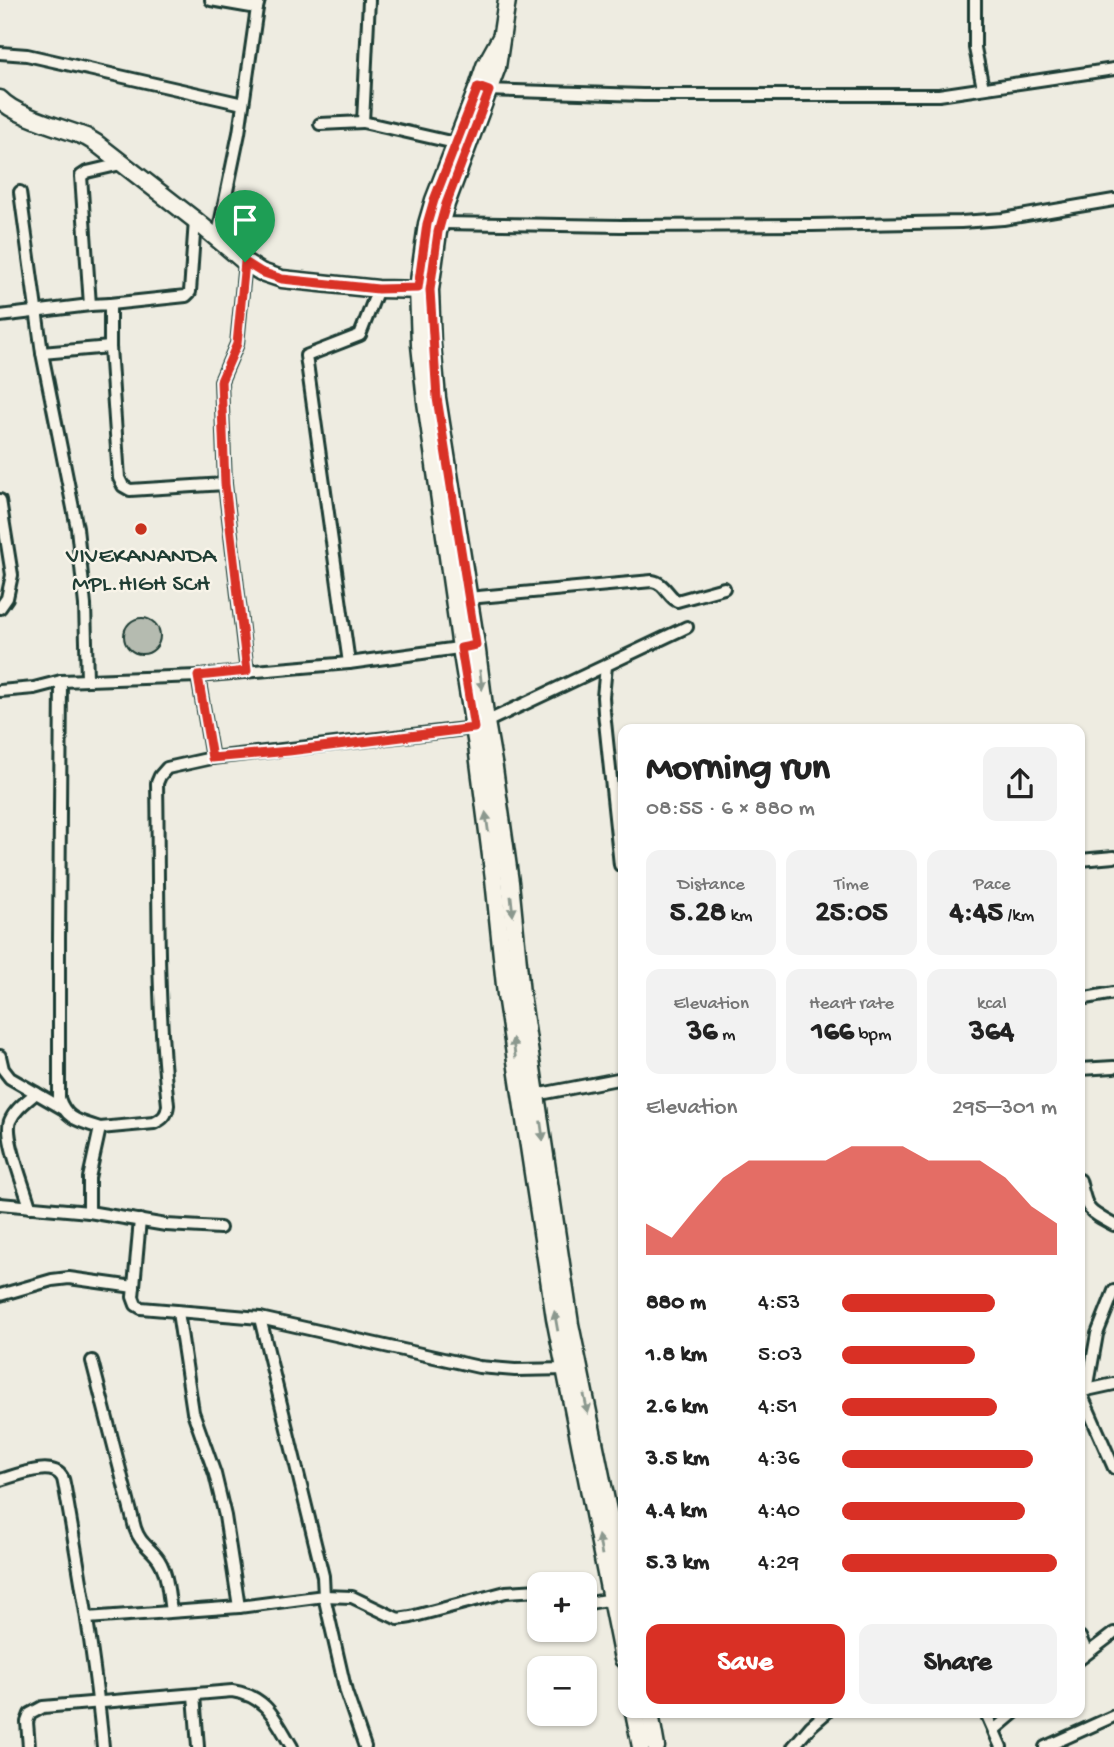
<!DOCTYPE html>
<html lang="en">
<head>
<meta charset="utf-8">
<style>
	:root { --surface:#fff; --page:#f2f2f2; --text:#222; --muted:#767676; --accent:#d93025 }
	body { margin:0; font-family:"Gochi Hand",sans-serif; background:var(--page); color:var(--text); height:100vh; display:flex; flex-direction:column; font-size:26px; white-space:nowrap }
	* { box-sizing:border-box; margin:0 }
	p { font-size:23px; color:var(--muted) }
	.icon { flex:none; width:38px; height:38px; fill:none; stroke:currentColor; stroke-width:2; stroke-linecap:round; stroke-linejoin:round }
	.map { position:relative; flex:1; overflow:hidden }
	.side { position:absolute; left:618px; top:724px; width:467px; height:994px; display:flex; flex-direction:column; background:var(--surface); border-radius:14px; box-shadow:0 2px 5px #0004 }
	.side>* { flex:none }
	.fabs { position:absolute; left:527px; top:1572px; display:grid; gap:14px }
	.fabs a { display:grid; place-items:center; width:70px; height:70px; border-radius:14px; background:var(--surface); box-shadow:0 2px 5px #0004; font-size:35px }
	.pin { position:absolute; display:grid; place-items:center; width:60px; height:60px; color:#fff; margin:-72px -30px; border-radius:50% 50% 50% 0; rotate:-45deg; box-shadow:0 0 7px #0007 }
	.pin .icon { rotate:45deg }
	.round { display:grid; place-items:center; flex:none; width:74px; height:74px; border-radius:14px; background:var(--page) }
	.summary { display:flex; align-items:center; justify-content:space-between; height:119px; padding:0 28px }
	h1 { font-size:38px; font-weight:700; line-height:52px }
	.metrics { display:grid; grid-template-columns:repeat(3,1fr); gap:10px; height:119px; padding:7px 28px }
	.metrics div { display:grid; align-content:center; border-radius:14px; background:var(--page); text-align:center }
	.metrics b { font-size:30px; font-weight:700 }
	.metrics small { font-size:19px; font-weight:400 }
	.metrics p { font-size:19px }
	.chart { height:196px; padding:14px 28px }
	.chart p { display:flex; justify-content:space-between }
	.chart svg { width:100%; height:126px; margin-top:7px; fill:var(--accent); opacity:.7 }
	.primary-button { display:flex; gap:14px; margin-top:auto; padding:14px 28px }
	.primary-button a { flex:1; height:80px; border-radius:14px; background:var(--accent); color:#fff; font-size:28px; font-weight:700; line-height:80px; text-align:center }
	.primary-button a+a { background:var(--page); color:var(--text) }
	ul { padding:0 28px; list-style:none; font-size:23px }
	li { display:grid; grid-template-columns:112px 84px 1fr; align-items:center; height:52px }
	li i { height:18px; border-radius:9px; background:var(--accent) }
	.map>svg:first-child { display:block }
	.building { fill:#b5bbb0; stroke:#1f3d34; stroke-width:2 }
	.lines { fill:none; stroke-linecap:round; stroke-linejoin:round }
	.minor-casing { stroke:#1f3d34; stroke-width:16 }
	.secondary-casing { stroke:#1f3d34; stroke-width:21 }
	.minor { stroke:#f7f3e8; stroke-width:10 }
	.secondary { stroke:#f7f3e8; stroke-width:16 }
	.oneway { fill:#8b988e }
	.route-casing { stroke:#fff; stroke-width:14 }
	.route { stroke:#d93025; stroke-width:9 }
	.poi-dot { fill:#c8321e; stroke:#f7f3e8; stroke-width:2.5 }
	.labels { text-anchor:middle; stroke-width:5; stroke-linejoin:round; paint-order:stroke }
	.poi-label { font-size:24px; fill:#1f3d34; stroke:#f7f3e8 }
</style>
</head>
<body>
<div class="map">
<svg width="1114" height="1747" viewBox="0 0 1114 1747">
	<rect width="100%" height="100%" fill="#eeece1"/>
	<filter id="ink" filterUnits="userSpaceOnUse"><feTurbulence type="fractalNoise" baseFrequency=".0143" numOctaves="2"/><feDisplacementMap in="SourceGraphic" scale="14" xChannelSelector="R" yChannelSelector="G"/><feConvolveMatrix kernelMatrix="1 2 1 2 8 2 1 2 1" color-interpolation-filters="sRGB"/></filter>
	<g filter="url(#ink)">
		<circle class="building" cx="142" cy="636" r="18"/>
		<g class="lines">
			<defs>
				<g id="minor">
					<polyline points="211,0 257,8 259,0"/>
					<polyline points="369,0 363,122 455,143"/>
					<polyline points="975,0 975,48 983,88"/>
					<polyline points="0,53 27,55 243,104"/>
					<polyline points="485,90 643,95 939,95 1114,69"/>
					<polyline points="320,124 363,122"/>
					<polyline points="20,192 42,353 77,528 85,605 87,679"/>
					<polyline points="441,223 621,226 812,225 961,222 1003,219 1114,200"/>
					<polyline points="217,239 239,133 257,8"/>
					<polyline points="245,262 237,344 221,381 225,484 247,672"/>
					<polyline points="110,304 186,296 190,292 195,220"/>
					<polyline points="90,305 81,176 87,172 121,164"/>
					<polyline points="0,316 90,305 110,304 110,347 119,478 123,486 130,490 225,484"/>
					<polyline points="42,353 110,347"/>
					<polyline points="0,500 12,575 7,598 0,608"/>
					<path d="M468 598 652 581C665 583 667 595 677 601L724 588"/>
					<polyline points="349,663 306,356 360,335 378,289"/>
					<polyline points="606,666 603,697 604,712 620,865"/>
					<polyline points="198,676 212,758"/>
					<path d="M61 681 59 939V1098C66 1120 80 1121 100 1128L89 1178V1212"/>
					<polyline points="0,691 34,688 61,681 198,676 349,663 466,647"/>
					<polyline points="486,722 687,627"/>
					<polyline points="1080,860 1114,857"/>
					<polyline points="1080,999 1114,993"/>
					<polyline points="0,1056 3,1069 10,1078 62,1108"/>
					<polyline points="1080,1069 1114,1067"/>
					<polyline points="530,1096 623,1078"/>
					<path d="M100 1128 154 1123C163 1119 167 1115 168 1105 156 998 159 891 157 783L160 776 167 768 212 758 474 728"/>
					<path d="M1080 1180C1087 1210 1086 1210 1114 1225"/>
					<polyline points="0,1204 89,1212 166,1225 220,1228"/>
					<path d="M30 1207C25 1188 4 1137 10 1121 15 1109 27 1101 36 1093"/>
					<polyline points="140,1220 133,1297 136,1305 141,1308 260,1318 479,1367 515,1370 569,1369"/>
					<polyline points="0,1295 52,1280 69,1278 134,1287"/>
					<polyline points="178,1312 193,1412 215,1474 225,1516 239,1607"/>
					<path d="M92 1361 135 1528C140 1543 147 1545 156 1556 168 1570 168 1594 171 1611"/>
					<polyline points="1087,1390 1097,1334 1114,1291"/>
					<polyline points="1080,1391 1114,1468"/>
					<polyline points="1082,1391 1114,1384"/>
					<path d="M0 1480C15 1476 52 1460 62 1477 64 1480 64 1485 65 1488 80 1574 95 1660 103 1747"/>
					<polyline points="584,1602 590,1603 611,1599"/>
					<polyline points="87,1618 239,1607 324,1596 323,1576 260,1318"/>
					<polyline points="1080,1637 1087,1653"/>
					<polyline points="1080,1659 1114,1633"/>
					<polyline points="194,1695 198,1747"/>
					<polyline points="986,1713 1001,1747"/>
					<polyline points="994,1730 1014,1713"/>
					<path d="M29 1747 27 1722 30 1714 43 1707 232 1691C267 1696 275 1719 292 1747"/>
					<polyline points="365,1747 346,1692 324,1596 352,1597 398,1619 411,1617 506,1592 539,1590"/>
					<polyline points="793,1747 811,1726 826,1713"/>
					<polyline points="1045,1747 1114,1716"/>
				</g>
				<g id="secondary">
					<polyline points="507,0 497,67 446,204 438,232 430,290 432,344 437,398 477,651 486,722 494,768 510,882 521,994 570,1324 623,1584"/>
					<polyline points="500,39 485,66 478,87 434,200 427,224 418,288 420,345 426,402 461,648 477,746 494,879 506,995 555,1318 623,1659"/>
					<path d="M0 99C15 116 63 128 86 137L96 143 195 220 245 262 261 272 282 279 378 289 427 290"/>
					<polyline points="634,1713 641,1747"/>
					<polyline points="650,1713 656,1747"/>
				</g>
			</defs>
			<use href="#minor" class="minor-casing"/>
			<use href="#secondary" class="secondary-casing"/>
			<use href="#minor" class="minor"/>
			<use href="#secondary" class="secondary"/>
		</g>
		<defs><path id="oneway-solid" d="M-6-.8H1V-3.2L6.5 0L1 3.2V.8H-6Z" transform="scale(1.75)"/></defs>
		<g class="oneway">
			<use href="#oneway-solid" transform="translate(481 680) rotate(83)"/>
			<use href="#oneway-solid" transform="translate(487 822) rotate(-98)"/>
			<use href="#oneway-solid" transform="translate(512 906) rotate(84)"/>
			<use href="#oneway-solid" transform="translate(514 1048) rotate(-98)"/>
			<use href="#oneway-solid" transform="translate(542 1131) rotate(82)"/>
			<use href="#oneway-solid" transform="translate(556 1321) rotate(-100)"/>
			<use href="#oneway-solid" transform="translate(586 1404) rotate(78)"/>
			<use href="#oneway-solid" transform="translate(600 1545) rotate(-101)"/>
		</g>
	</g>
	<g class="lines" filter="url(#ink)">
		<defs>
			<polygon id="route" points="478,87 489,91 446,204 438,232 430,290 437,398 476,645 461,648 474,728 289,751 212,758 198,676 247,671 225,484 221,381 237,344 245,262 261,272 282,279 378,289 418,288 427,224 434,200"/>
		</defs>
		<use href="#route" class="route-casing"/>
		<use href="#route" class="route"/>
	</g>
	<circle class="poi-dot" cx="141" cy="529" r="7"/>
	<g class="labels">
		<g class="poi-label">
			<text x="141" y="562">VIVEKANANDA<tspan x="141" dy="28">MPL.HIGH SCH</tspan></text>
		</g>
	</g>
</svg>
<div class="fabs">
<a>+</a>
<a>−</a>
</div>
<div class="pin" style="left:245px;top:262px;background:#1e9e55"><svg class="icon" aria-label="arrive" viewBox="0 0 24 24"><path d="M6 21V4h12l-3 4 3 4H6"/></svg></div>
<section class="side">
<div class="summary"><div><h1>Morning run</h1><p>08:55 · 6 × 880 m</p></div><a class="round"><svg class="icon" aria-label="share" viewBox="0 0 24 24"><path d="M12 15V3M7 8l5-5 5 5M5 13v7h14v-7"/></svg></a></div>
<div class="metrics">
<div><p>Distance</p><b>5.28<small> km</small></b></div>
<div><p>Time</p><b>25:05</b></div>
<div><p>Pace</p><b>4:45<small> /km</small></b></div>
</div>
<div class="metrics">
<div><p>Elevation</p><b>36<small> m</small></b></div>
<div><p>Heart rate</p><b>166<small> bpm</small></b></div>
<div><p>kcal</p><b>364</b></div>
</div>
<div class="chart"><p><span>Elevation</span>295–301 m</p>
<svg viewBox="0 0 160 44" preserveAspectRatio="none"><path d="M0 44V33L10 38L20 27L30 17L40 11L50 11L60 11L70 11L80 6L90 6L100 6L110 11L120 11L130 11L140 17L150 27L160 33V44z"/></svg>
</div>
<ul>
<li><b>880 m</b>4:53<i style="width:71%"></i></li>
<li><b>1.8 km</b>5:03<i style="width:62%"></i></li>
<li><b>2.6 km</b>4:51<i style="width:72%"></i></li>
<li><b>3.5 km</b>4:36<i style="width:89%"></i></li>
<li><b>4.4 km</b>4:40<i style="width:85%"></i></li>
<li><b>5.3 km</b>4:29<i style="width:100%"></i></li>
</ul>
<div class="primary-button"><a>Save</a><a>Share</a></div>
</section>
</div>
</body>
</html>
